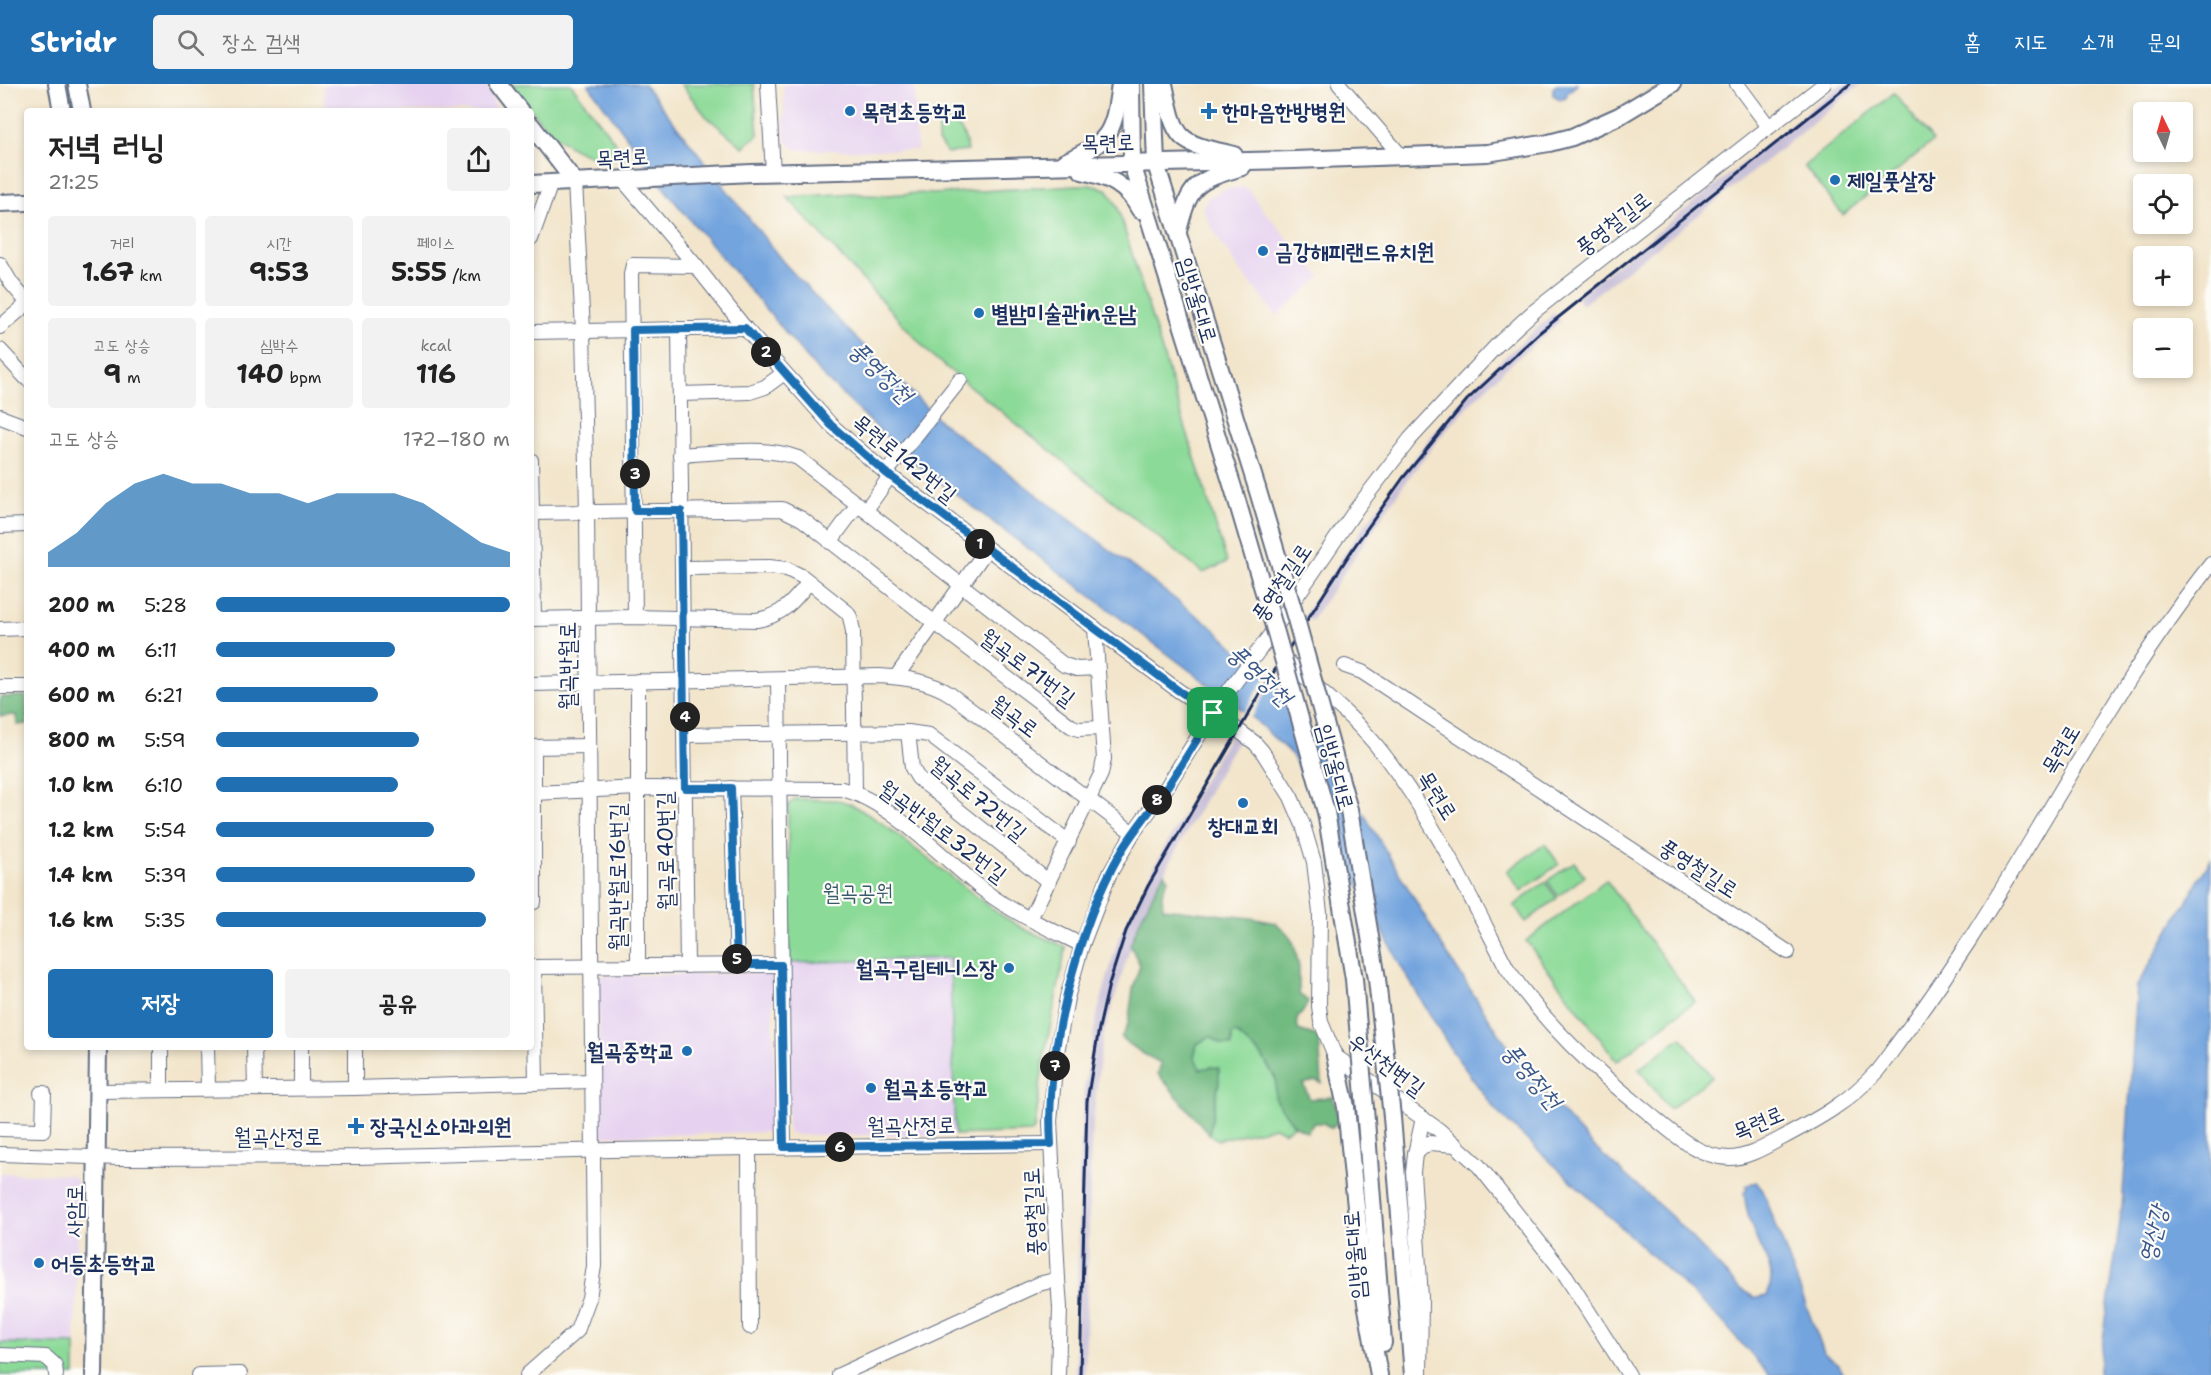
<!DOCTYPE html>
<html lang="ko">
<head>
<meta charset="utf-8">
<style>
	:root { --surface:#fff; --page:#f2f2f2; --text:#222; --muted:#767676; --accent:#1f6fb2 }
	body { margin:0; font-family:"Shantell Sans","Poor Story",sans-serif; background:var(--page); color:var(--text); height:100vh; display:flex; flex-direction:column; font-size:22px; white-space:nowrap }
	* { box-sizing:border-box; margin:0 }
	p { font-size:20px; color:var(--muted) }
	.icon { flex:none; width:33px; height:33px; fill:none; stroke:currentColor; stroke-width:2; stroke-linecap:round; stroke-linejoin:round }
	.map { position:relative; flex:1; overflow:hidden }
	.panel { position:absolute; left:24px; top:24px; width:510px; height:942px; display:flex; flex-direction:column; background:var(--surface); border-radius:6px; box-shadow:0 3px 9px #0003 }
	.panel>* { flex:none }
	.needle { width:39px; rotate:355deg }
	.controls { position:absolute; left:2133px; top:18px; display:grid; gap:12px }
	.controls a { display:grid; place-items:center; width:60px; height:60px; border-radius:6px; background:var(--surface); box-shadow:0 3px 9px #0003; font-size:30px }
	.pin { position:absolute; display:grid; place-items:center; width:51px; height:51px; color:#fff; margin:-26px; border-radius:12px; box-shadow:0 3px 9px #0006 }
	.km { position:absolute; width:30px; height:30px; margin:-15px; border-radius:50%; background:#222; color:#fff; font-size:16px; line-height:30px; text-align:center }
	.round { display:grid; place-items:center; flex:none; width:63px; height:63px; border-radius:6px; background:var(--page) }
	.overview { display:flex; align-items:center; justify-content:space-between; height:102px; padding:0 24px }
	h1 { font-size:33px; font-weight:700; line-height:45px }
	.figures { display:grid; grid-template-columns:repeat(3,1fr); gap:9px; height:102px; padding:6px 24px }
	.figures div { display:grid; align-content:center; border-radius:6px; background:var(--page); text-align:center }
	.figures b { font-size:26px; font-weight:700 }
	.figures small { font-size:16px; font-weight:400 }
	.figures p { font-size:16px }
	.chart { height:168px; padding:12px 24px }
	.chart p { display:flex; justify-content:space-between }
	.chart svg { width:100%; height:108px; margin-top:6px; fill:var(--accent); opacity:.7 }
	.action { display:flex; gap:12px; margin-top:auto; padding:12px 24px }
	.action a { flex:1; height:69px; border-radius:6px; background:var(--accent); color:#fff; font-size:24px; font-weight:700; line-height:69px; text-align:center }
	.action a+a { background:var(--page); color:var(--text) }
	ul { padding:0 24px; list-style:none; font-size:20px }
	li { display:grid; grid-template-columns:96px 72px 1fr; align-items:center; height:45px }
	li i { height:15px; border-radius:8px; background:var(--accent) }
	header { display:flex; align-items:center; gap:36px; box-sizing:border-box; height:84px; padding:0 30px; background:var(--accent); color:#fff }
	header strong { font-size:28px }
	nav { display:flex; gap:33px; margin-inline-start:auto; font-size:21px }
	.search { width:420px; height:54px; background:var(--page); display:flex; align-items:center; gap:15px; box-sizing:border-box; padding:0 21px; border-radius:6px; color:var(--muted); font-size:22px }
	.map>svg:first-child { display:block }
	.built { fill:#e6d2f0 }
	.industrial { fill:#c8bfd8 }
	.green { fill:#8cda98; stroke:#54847b; stroke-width:1.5 }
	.forest { fill:#71ba80; stroke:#46746f; stroke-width:1.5 }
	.water { fill:#73a4de; stroke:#476a9e; stroke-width:1.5 }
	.pier { fill:#f2e5cb }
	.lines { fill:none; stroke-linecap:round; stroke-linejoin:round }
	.minor-casing { stroke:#666f84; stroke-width:16 }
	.major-casing { stroke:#666f84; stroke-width:20 }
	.minor { stroke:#fff; stroke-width:14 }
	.major { stroke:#fff; stroke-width:16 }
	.rail { stroke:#1b2f5e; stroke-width:3 }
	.major-bridge-casing { stroke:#666f84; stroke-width:20; stroke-linecap:butt }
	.major-bridge { stroke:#fff; stroke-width:16 }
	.route-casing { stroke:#fff; stroke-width:12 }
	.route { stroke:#1f6fb2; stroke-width:8 }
	.poi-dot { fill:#1f6fb2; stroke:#fdfcf7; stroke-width:2 }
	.labels { text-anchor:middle; stroke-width:4.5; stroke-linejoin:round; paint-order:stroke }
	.poi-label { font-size:22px; font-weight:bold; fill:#1b2f5e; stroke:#fdfcf7; text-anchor:start }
	.street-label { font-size:22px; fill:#1b2f5e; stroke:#fdfcf7 }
	.park-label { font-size:22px; fill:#375a6c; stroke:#fdfcf7 }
	.water-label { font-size:24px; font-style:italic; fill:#3a588b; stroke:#fdfcf7 }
</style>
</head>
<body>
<header>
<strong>Stridr</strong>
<div class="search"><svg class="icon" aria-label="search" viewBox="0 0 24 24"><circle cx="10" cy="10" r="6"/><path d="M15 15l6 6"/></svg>장소 검색</div>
<nav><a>홈</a><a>지도</a><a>소개</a><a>문의</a></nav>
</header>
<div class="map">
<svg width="2211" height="1291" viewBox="0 0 2211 1291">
	<rect width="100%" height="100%" fill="#fdfcf7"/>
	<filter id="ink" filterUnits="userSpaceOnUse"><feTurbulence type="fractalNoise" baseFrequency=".0167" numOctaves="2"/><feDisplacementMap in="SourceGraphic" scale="12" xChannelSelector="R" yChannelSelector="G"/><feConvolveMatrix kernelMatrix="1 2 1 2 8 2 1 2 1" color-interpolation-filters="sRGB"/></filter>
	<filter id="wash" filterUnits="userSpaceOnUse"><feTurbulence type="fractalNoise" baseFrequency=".008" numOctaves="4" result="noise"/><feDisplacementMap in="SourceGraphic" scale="24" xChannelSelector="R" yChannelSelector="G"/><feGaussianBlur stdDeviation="1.35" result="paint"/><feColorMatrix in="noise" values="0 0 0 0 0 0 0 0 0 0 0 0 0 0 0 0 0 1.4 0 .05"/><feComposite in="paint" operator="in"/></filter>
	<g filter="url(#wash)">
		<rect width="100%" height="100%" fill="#f2e5cb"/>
		<g class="built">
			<polygon points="323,0 485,0 498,27 325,27"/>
			<polygon points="783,0 914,0 917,66 799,66 790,62 785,54"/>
			<polygon points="1242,103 1249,106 1260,122 1321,193 1277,232 1231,175 1231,172 1223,162 1210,140 1203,123 1205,117 1214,110 1226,105"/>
			<polygon points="950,874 955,1051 797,1051 788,1048 789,879"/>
			<polygon points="772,889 776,1043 770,1048 601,1052 598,892"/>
			<polygon points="0,1089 71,1091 79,1100 75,1260 0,1259"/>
		</g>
		<g class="industrial">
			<polygon points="1842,0 1861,0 1709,123 1582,221 1576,213"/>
			<polygon points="1554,229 1561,237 1505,285 1471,319 1439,355 1406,397 1311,537 1308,535 1304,532 1351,460 1432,351 1464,314 1499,278"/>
			<polygon points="1231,649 1238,655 1174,770 1137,842 1104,949 1099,981 1091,1060 1085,1291 1076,1291 1079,1086 1084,1005 1098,927 1118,856 1126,839 1163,766"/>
		</g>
		<g class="green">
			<path d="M511 0H571L626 73C619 73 610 75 603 74 562 69 533 31 511 0Z"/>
			<polygon points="681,0 754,0 758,51 743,63 706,32"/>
			<polygon points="1894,9 1933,57 1843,131 1804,82"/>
			<path d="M938 33C960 40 964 45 968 67L947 69 938 57Z"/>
			<path d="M1077 101H1089L1107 105 1117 121 1227 478 1203 489 932 272 787 113 856 109C881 116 907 106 933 110Z"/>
			<polygon points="795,715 838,716 851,720 882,739 999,830 1026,846 1066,863 1044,973 1035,1043 1032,1048 955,1051 950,874 789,879 788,721"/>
			<polygon points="1545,760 1559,780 1521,807 1507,787"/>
			<polygon points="1574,778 1585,792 1558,812 1547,797"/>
			<polygon points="1606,796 1695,917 1617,977 1526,857"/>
			<polygon points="1545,798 1557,814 1526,838 1514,822"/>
			<polygon points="1236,949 1262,972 1268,983 1276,995 1275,1015 1294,1041 1284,1048 1275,1043 1218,1056 1209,1050 1219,998 1212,983 1200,986 1194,972 1197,960 1210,952 1221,960 1232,961 1231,950"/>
			<polygon points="1681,953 1712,993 1669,1025 1639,985"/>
			<polygon points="0,1259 75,1260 75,1291 0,1291"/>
		</g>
		<g class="forest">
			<polygon points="26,612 27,640 17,641 16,631 0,632 0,613"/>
			<polygon points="1164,789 1168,795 1162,810 1163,824 1251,834 1276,839 1287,849 1294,860 1299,883 1299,910 1308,917 1304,926 1297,935 1298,946 1314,951 1319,955 1322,999 1316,997 1303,1000 1310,1015 1333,1013 1339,1037 1332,1044 1323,1039 1314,1039 1307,1048 1294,1041 1275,1015 1276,995 1262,972 1236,949 1232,950 1232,962 1221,960 1210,952 1197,960 1194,972 1200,985 1212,983 1219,984 1219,998 1209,1050 1158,990 1161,979 1142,969 1121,954 1128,940 1133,905 1140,881 1130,861 1144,827"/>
		</g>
		<g class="water">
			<path d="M588 0H644L784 179 830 228 941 338 1212 543 1278 604 1321 658 1449 873 1500 951 1546 1011 1593 1062 1670 1131 1740 1205 1755 1214 1767 1212C1776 1187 1768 1181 1758 1159 1751 1143 1746 1125 1744 1109L1747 1105 1746 1102 1756 1098 1762 1104 1824 1269 1839 1281 1844 1291H1769L1721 1236 1497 1028 1452 967 1400 881 1292 671 1254 635 908 374 818 287 670 112Z"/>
			<polygon points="1556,0 1578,0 1568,8 1566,13 1560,15 1553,11 1553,4"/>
			<polygon points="2211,775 2211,1291 2098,1291 2122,1124 2137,902"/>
		</g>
		<polygon class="pier" points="1268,590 1274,596 1250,635 1243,630"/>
	</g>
	<g filter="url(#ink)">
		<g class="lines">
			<defs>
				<g id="minor">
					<polyline points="768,0 773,89"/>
					<polyline points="1339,0 1402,73"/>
					<polyline points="1737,0 1769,43"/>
					<polyline points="623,96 696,182 745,244 831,341 886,389 1179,607 1231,641 1255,659 1262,667 1291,713 1303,741 1314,778 1320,829 1319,922 1321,938 1335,972 1439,1046 1479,1082 1566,1192 1629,1291"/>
					<polyline points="531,155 551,99"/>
					<polyline points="0,180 11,199 27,218"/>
					<polyline points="0,243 27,220"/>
					<polyline points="679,245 687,882"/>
					<polyline points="531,248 745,244"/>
					<polyline points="0,266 27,295"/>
					<polyline points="680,310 750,308 765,303 784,289"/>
					<polyline points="0,332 3,334 27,343"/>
					<path d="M680 371C717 369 764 361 798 374L1064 581 1077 585 1097 584"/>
					<polyline points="531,376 534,535"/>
					<polyline points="886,389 960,296"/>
					<polyline points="866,426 890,392"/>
					<polyline points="531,429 782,425 802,435 935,539 1071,642 1078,645 1102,644"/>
					<polyline points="0,442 27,441"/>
					<polyline points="830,458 858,420"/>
					<polyline points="682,484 769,483 787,485 803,493 847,528 850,533 853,547 855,708"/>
					<polyline points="635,533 631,190 633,181 696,182"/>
					<path d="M531 535 635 533 757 536C782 532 794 517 809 498"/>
					<polyline points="0,545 27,544"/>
					<path d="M1282 573C1316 603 1356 634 1384 671 1434 736 1469 811 1507 884 1545 940 1593 985 1646 1027 1669 1046 1698 1074 1729 1074 1747 1074 1765 1063 1780 1055 1818 1035 1848 1019 1877 987 1887 975 1896 961 1906 948 1929 917 1950 886 1971 854 2051 730 2119 596 2211 480"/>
					<polyline points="1345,582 1362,588 1788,868"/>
					<polyline points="896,593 987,465"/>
					<polyline points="778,595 784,1063"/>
					<polyline points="638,597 638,882"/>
					<path d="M531 600 880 592C905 594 928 596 950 610L1133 749"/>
					<polyline points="0,603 27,603"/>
					<polyline points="908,648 912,684 918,694 1049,798"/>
					<polyline points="685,651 908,648 929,651 1069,758"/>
					<polyline points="531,663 589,662"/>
					<polyline points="731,704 737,881"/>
					<path d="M534 709 639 704 842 705C892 718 944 776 986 808 1015 830 1050 845 1082 861"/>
					<polyline points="531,818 534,818 534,663"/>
					<polyline points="1030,835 1101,690 1104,675 1095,544"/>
					<polyline points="531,883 781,881"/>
					<polyline points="534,883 536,999"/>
					<polyline points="161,963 161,1005"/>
					<polyline points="207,963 208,1004"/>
					<polyline points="254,963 255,1004"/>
					<polyline points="301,963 301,1004"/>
					<polyline points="355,1004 355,963"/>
					<polyline points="98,1007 355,1004 592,997"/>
					<polyline points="0,1045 43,1046 44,1009 41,1009"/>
					<polyline points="749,1064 750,1243"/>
					<polyline points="1415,1069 1429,1059 1456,1061"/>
					<polyline points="0,1070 119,1074 357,1073 611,1066 1051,1060"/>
					<polyline points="1058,1195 1060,1224 1058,1291"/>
					<polyline points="0,1271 46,1273 55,1281 56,1291"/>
					<polyline points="199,1291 240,1290"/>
					<polyline points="527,1291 577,1247 589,1214 594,1182 587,427 583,246 575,98"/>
					<polyline points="839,1291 1039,1200 1058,1195 1050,1037 1056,974 1067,914 1082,861 1109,791 1133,749 1166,704 1216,624 1268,554 1357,424 1410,355 1497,261 1532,229 1824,0"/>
					<polyline points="1420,1291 1421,1214 1413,1088 1415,1070 1423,1034"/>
				</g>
				<g id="major">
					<polyline points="57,0 62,27"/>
					<polyline points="77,0 82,27"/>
					<polyline points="499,0 520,27"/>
					<polyline points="1131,0 1132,80 1235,410"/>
					<polyline points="1153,0 1156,80 1257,404"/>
					<path d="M1164 0C1176 58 1176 58 1234 71"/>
					<polyline points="531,41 575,98"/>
					<path d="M1063 79C1110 56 1113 53 1120 0"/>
					<path d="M1082 87C1109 93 1127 101 1140 126"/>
					<polyline points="531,100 752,89 1294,76 1487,69 1549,59 1572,53 1619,32 1672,0"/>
					<polyline points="0,119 27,118"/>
					<path d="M1178 147C1190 99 1196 97 1242 83"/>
					<polyline points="1335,972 1346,1023 1365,1213 1379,1291"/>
					<polyline points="1392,1033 1413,1291"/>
					<polyline points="1366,1036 1383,1259"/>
					<polyline points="94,1291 98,963"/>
				</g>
			</defs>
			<use href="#minor" class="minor-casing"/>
			<use href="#major" class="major-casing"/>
			<use href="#minor" class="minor"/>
			<use href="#major" class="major"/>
			<polyline class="rail" points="1080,1291 1087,1017 1099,944 1109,900 1126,847 1148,802 1266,600 1354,463 1403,394 1467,316 1539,249 1850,0"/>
			<defs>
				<g id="major-bridge">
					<polyline points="1257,404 1296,535 1349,726 1377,895 1392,1033"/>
					<polyline points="1235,410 1276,549 1326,728 1354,895 1366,1036"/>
				</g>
			</defs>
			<use href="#major-bridge" class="major-bridge-casing"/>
			<use href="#major-bridge" class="major-bridge"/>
		</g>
	</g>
	<g class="lines" filter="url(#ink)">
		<defs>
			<path id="route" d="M745 244 831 341 886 389 1179 607 1213 629C1198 654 1183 679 1167 703 1153 724 1136 743 1122 766 1077 843 1045 971 1051 1060L784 1063 781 881H737L731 704H685L681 427H635L633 246Z"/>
		</defs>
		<use href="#route" class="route-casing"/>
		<use href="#route" class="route"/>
	</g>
	<g class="poi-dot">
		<circle cx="850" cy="27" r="6"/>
		<path d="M1206 18h6v6h6v6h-6v6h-6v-6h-6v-6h6z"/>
		<circle cx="1835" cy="96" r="6"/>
		<circle cx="1263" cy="167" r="6"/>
		<circle cx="979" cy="229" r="6"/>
		<circle cx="1243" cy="719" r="6"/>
		<circle cx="1009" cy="884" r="6"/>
		<circle cx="687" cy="967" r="6"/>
		<circle cx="871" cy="1004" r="6"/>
		<path d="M353 1033h6v6h6v6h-6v6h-6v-6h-6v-6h6z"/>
		<circle cx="39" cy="1179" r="6"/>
	</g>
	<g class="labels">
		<g class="poi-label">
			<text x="862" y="35">목련초등학교</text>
			<text x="1222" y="35">한마음한방병원</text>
			<text x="1847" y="104">제일풋살장</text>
			<text x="1275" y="175">금강해피랜드유치원</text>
			<text x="991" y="237">별밤미술관in운남</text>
			<text x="1243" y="750" text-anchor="middle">창대교회</text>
			<text x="997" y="892" text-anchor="end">월곡구립테니스장</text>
			<text x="675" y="975" text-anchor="end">월곡중학교</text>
			<text x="883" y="1012">월곡초등학교</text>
			<text x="370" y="1050">장국신소아과의원</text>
			<text x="51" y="1187">어등초등학교</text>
		</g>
		<g class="street-label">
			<text transform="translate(1108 58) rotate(-1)" y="8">목련로</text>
			<text transform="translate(622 73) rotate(-3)" y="8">목련로</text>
			<text transform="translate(1613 139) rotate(-38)" y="8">풍영철길로</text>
			<text transform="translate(1198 216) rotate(73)" y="8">임방울대로</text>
			<text transform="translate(905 374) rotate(39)" y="8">목련로142번길</text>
			<text transform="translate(1281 498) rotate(-56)" y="8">풍영철길로</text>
			<text transform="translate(567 582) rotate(-90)" y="8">월곡반월로</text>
			<text transform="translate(1028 583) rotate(37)" y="8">월곡로71번길</text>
			<text transform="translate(1015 632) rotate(37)" y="8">월곡로</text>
			<text transform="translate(2060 665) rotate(-59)" y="8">목련로</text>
			<text transform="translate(1336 683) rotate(75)" y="8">임방울대로</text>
			<text transform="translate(1438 711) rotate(58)" y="8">목련로</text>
			<text transform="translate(979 714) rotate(40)" y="8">월곡로72번길</text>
			<text transform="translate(943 747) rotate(37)" y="8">월곡반월로32번길</text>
			<text transform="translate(665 767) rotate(-91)" y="8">월곡로40번길</text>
			<text transform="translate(1699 784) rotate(33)" y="8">풍영철길로</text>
			<text transform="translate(617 793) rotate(-90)" y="8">월곡반월로16번길</text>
			<text transform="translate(1387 980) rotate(37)" y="8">우산천변길</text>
			<text transform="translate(1758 1038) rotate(-23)" y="8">목련로</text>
			<text transform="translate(911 1041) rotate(-1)" y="8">월곡산정로</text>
			<text x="278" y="1060">월곡산정로</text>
			<text transform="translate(74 1127) rotate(-89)" y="8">사암로</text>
			<text transform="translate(1033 1128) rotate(-93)" y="8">풍영철길로</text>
			<text transform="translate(1354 1171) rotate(-95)" y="8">임방울대로</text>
		</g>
		<g class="park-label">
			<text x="858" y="816">월곡공원</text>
		</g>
		<g class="water-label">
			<text transform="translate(881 288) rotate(44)" y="8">풍영정천</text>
			<text transform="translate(1260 591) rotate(43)" y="8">풍영정천</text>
			<text transform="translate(1532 992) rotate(50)" y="8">풍영정천</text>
			<text transform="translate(2153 1150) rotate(-76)" y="8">영산강</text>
		</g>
	</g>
</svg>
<div class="controls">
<a><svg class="needle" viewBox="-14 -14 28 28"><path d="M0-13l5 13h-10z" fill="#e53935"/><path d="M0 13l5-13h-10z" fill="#767676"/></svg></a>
<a><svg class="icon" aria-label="locate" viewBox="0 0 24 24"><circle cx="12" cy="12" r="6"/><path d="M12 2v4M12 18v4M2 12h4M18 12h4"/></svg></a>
<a>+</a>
<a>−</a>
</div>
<div class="pin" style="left:1213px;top:629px;background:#1e9e55"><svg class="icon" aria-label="arrive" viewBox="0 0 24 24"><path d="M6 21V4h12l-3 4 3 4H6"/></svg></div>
<b class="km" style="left:980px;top:460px">1</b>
<b class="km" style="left:766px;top:268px">2</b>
<b class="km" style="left:635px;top:390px">3</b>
<b class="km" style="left:685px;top:633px">4</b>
<b class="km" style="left:737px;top:875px">5</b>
<b class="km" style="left:840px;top:1063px">6</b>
<b class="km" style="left:1055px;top:982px">7</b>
<b class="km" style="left:1157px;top:716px">8</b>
<section class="panel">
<div class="overview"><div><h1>저녁 러닝</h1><p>21:25</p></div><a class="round"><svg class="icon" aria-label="share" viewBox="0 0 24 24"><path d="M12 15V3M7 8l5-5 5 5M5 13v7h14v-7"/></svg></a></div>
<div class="figures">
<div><p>거리</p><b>1.67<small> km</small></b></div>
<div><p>시간</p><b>9:53</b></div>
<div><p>페이스</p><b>5:55<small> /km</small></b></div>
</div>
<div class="figures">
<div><p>고도 상승</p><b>9<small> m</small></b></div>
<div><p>심박수</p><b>140<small> bpm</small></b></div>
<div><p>kcal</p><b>116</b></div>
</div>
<div class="chart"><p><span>고도 상승</span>172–180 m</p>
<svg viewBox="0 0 160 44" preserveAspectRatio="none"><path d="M0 44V38L10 30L20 18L30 10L40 6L50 10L60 10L70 14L80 14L90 18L100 14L110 14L120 14L130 18L140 26L150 34L160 38V44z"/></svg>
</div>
<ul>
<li><b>200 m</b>5:28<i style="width:100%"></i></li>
<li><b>400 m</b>6:11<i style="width:61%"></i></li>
<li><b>600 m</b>6:21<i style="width:55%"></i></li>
<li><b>800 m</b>5:59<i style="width:69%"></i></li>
<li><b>1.0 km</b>6:10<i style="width:62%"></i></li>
<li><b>1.2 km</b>5:54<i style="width:74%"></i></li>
<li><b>1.4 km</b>5:39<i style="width:88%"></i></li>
<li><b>1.6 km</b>5:35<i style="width:92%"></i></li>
</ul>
<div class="action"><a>저장</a><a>공유</a></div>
</section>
</div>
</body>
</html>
